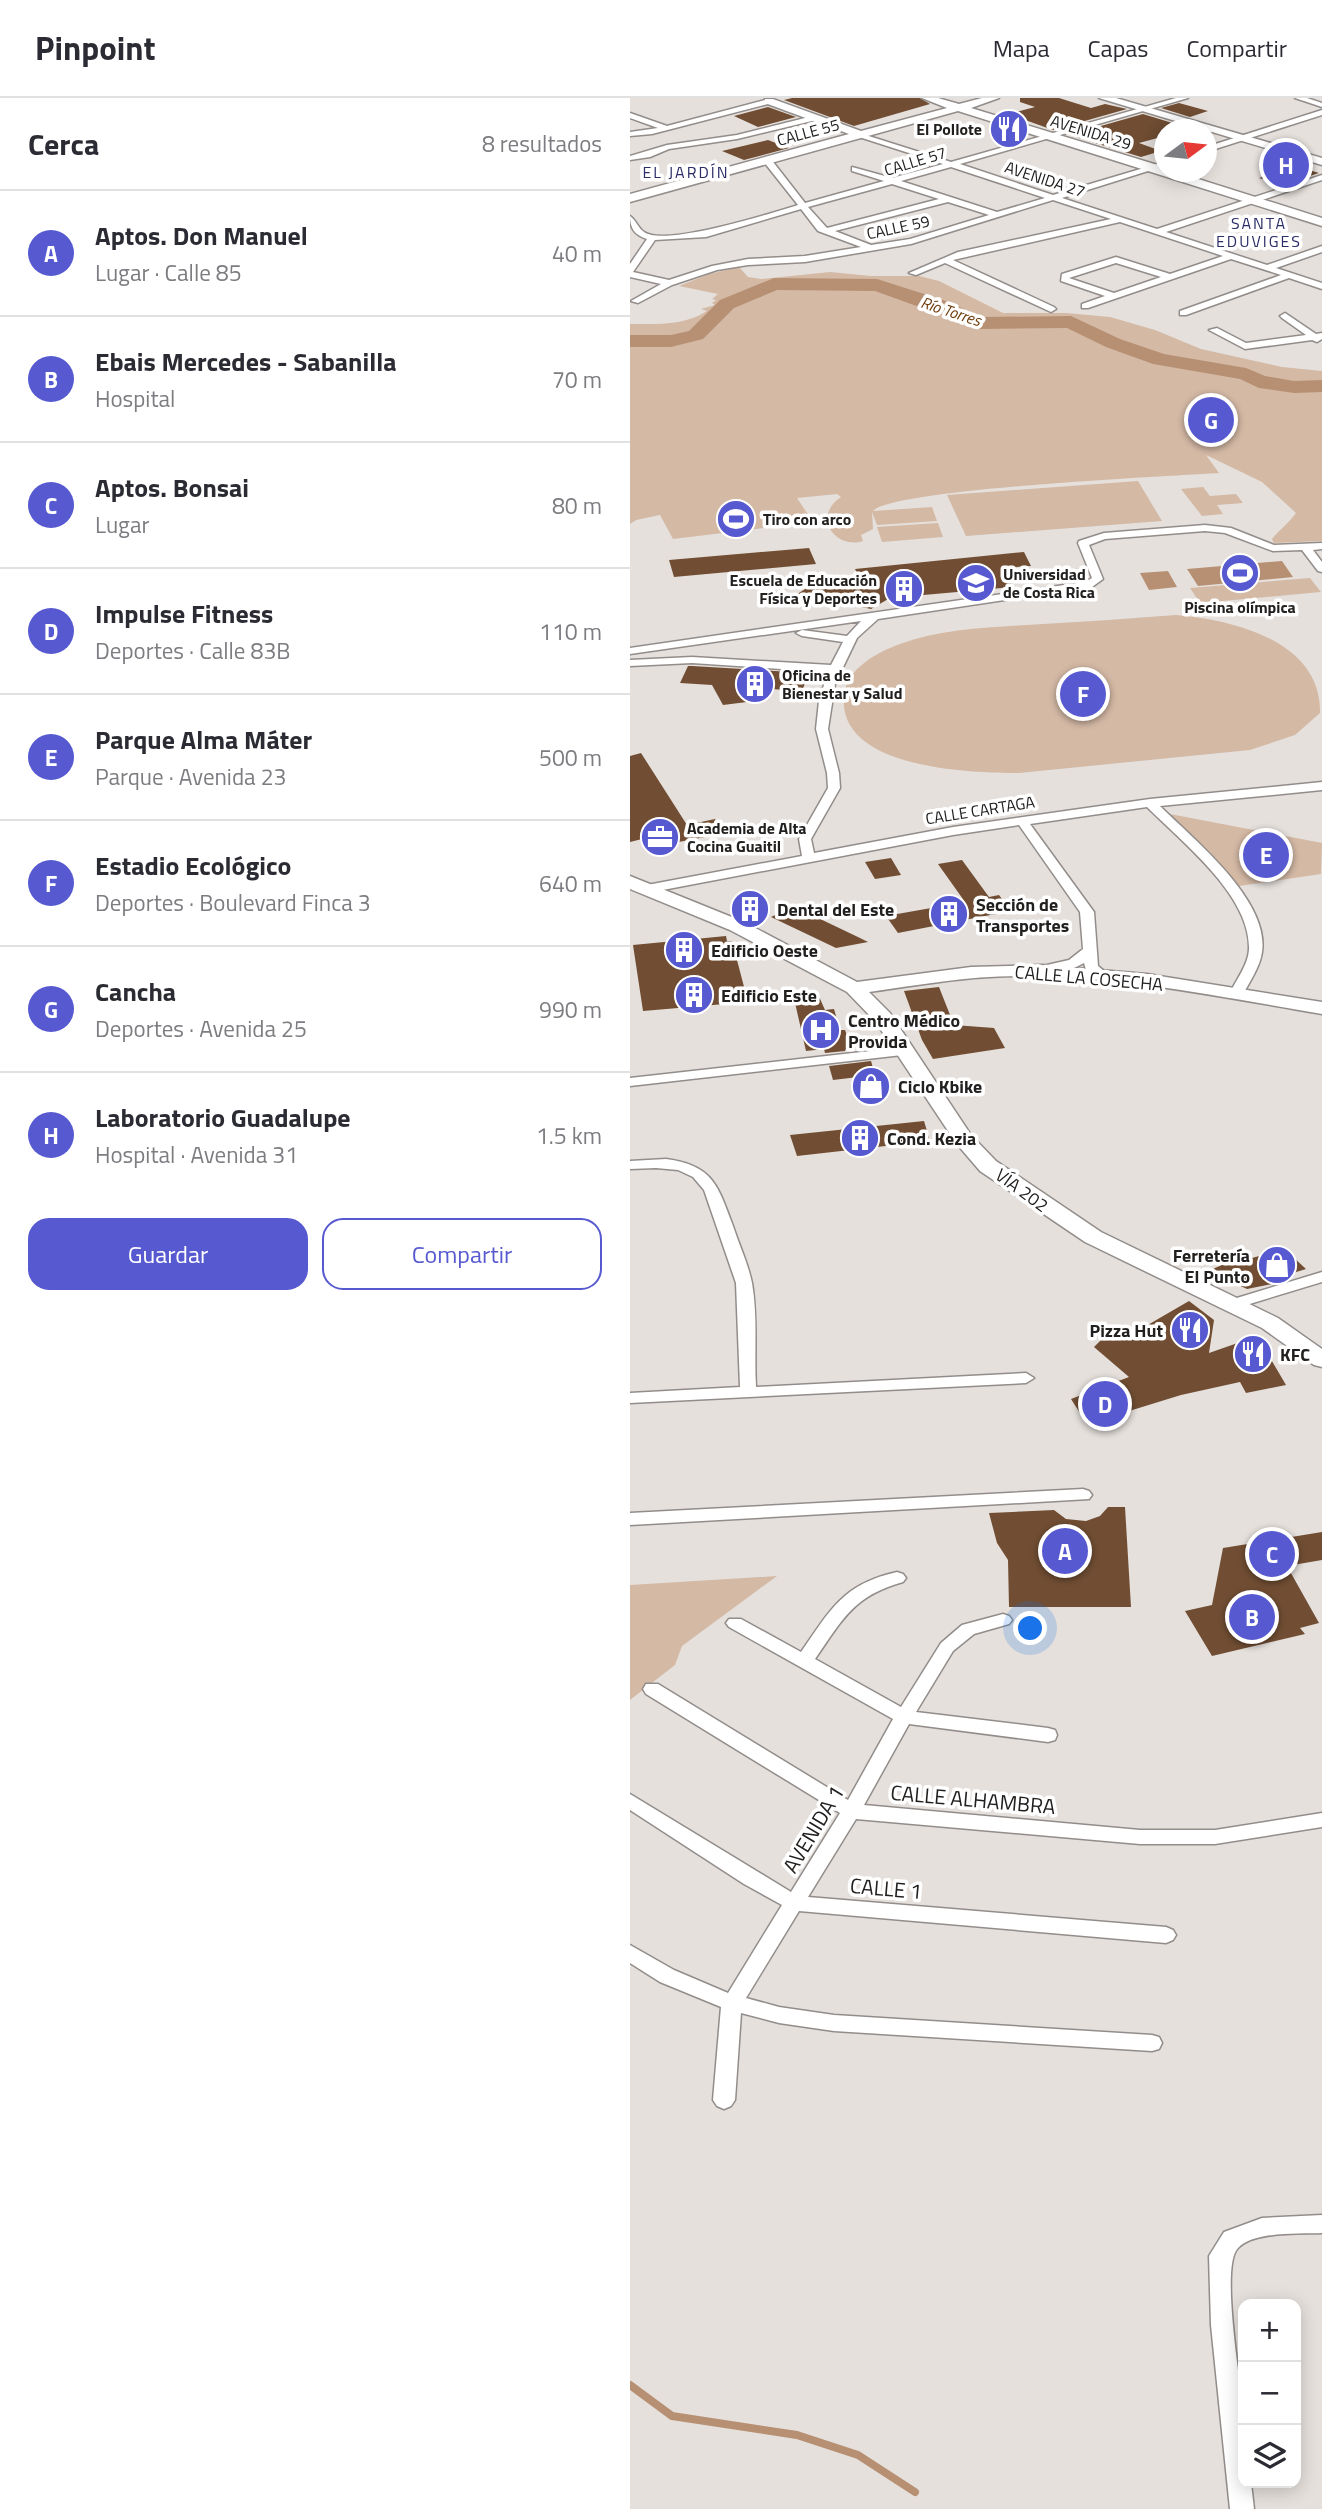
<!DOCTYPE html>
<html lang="es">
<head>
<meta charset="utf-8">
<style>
  :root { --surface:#fff; --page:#f2f2f3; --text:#2b2b33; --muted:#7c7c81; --line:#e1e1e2; --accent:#5759d0 }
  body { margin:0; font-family:"Titillium Web",sans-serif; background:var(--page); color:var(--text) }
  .controls { position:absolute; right:21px; bottom:21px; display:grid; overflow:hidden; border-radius:14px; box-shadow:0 4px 18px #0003 }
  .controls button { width:63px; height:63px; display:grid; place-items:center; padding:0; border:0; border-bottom:2px solid var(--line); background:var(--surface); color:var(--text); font:35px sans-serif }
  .compass { position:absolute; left:524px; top:21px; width:63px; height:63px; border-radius:50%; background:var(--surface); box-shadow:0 4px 18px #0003; rotate:75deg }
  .you { position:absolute; left:401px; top:1531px; width:24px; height:24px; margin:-18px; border:5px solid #fff; border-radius:50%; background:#1a73e8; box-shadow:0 0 0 10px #1a73e833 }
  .badge { display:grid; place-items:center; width:46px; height:46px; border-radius:50%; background:var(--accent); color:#fff; font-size:23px; font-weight:700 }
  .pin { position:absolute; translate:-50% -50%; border:4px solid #fff; box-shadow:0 2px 7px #0006 }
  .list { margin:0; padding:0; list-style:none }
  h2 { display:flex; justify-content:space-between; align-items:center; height:91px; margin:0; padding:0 28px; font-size:30px }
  h2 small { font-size:23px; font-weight:400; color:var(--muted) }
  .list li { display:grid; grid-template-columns:46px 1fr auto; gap:21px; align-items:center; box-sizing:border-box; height:126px; padding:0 28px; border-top:2px solid var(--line) }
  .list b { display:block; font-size:26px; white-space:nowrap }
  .list p { margin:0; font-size:23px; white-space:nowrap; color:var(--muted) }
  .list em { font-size:23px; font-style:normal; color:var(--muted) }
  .actions { display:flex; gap:14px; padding:21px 28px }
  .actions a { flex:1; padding:16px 0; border:2px solid var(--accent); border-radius:21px; text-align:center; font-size:24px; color:var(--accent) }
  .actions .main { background:var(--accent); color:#fff }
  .icon { flex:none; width:38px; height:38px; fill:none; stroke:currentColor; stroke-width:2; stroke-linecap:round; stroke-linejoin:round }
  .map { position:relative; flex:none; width:692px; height:2411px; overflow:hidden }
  header { display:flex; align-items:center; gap:42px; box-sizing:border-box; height:98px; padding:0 35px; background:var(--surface); border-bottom:2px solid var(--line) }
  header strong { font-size:33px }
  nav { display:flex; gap:38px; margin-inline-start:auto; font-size:24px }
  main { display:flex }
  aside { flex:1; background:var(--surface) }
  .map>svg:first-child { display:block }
  .green { fill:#d4b9a5 }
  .water { fill:#b79073 }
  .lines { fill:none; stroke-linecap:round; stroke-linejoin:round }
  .stream { stroke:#b79073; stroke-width:8 }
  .river { fill:#b79073; fill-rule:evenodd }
  .building { fill:#714e33 }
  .street-casing { stroke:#928d8a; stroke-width:3 }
  .secondary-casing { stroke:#928d8a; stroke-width:3 }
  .street { fill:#fff; fill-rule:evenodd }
  .secondary { fill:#fff; fill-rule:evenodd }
  .labels { text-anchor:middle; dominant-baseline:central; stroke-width:7; stroke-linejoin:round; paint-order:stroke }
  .far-poi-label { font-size:16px; font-weight:bold; fill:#22201f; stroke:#fff; text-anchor:start }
  .far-street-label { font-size:16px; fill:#22201f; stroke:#fff }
  .far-neighbourhood-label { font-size:16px; letter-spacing:2px; fill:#2b2e68; stroke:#fff }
  .far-water-label { font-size:16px; font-style:italic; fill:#6e3b09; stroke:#fff }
  .poi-label { font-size:18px; font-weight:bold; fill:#22201f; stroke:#fff; text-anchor:start }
  .street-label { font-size:18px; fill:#22201f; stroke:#fff }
  .near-street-label { font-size:21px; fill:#22201f; stroke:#fff }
</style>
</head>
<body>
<header>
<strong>Pinpoint</strong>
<nav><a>Mapa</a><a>Capas</a><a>Compartir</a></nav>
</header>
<main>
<aside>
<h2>Cerca<small>8 resultados</small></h2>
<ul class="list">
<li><span class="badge">A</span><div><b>Aptos. Don Manuel</b><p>Lugar · Calle 85</p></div><em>40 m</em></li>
<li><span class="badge">B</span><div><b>Ebais Mercedes - Sabanilla</b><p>Hospital</p></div><em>70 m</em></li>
<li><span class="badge">C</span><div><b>Aptos. Bonsai</b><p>Lugar</p></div><em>80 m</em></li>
<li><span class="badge">D</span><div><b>Impulse Fitness</b><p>Deportes · Calle 83B</p></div><em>110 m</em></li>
<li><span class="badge">E</span><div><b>Parque Alma Máter</b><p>Parque · Avenida 23</p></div><em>500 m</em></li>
<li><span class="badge">F</span><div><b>Estadio Ecológico</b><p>Deportes · Boulevard Finca 3</p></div><em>640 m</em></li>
<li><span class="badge">G</span><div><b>Cancha</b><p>Deportes · Avenida 25</p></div><em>990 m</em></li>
<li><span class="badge">H</span><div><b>Laboratorio Guadalupe</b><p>Hospital · Avenida 31</p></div><em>1.5 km</em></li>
</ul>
<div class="actions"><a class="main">Guardar</a><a>Compartir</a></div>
</aside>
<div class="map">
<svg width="692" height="2411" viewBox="0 0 692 2411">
  <rect width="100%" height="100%" fill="#e5e0dc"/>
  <g class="green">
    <path d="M109 169 118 179 131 181 200 174 241 178H289L309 183 373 215H436L480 219 525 232 571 251 652 269 692 273V443L644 445 642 441C649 432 659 425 666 415L632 384 576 357 589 375C542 378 262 391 243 413L302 409 307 423 247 427 242 414 243 431 231 437 233 443C206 452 181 419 211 399L207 396 167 400 183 424 43 441 30 417 6 422 0 426V226C27 226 54 228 77 213L71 211 85 207 82 205 86 202 82 201 88 196 49 188 79 176Z"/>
    <polygon points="508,383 532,423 336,438 317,397"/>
    <polygon points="573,389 580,398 606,396 613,405 587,407 593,416 572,418 551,391"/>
    <polygon points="308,425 313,439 252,444 247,429"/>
    <polygon points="680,480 691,494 570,505 560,490"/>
    <path d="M546 517C597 521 692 541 690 615L665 637 620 652 389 675C341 675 206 671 214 597 217 570 248 554 270 546 311 531 354 530 397 527 446 524 496 521 546 517Z"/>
    <polygon points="540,716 692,745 691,776 609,788"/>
    <polygon points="147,1478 52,1548 45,1567 0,1602 0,1487"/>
  </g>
  <g class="water">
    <polygon points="652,463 663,479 568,488 557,471"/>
    <polygon points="538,473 547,489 519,492 510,475"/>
  </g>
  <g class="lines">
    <polyline class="stream" points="0,2287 42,2318 167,2337 228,2357 285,2394"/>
    <polygon class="river" points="144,180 247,181 313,202 353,219 441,218 490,241 534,256 616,270 635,278 664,283 692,282 692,294 664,295 629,290 610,281 523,266 476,249 437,230 350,231 245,193 147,192 104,210 73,241 41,249 0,249 0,237 41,237 59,233 90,202"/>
  </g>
  <g class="building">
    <polygon points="162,0 290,0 300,6 224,28 154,2"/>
    <polygon points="390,0 429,0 461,10 475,6 497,11 423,32 378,16 405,9 390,4"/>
    <polygon points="549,5 578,13 560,19 531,10"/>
    <polygon points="138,9 166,19 128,29 104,18"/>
    <polygon points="513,16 562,31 535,32 535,38 509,45 531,53 511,59 439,37"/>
    <polygon points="138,42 159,50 114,62 92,53"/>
    <polygon points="666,68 689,75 652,87 629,80"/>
    <polygon points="179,450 186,466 44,479 39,462"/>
    <polygon points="394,454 401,468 373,470 383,489 260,500 241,511 204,503 196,497 161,500 191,481 228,477 225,471"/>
    <polygon points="58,568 62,568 179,575 172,593 123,590 117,604 93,607 82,587 50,585"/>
    <polygon points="11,655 57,727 85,721 95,735 18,750 12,741 0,744 0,658"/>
    <polygon points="261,760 271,777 245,781 235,764"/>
    <polygon points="332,762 359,799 369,797 381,813 268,835 256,818 335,804 308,766"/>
    <polygon points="163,808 230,840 238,844 206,850 141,819"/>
    <polygon points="96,838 97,843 102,843 118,904 13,913 3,847"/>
    <polygon points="309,889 324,927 364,930 375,950 303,961 292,942 274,893"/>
    <polygon points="187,894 195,912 204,911 210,932 215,932 219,943 215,953 195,955 194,951 176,953 163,896"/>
    <polygon points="241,963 245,977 203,982 199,968"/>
    <polygon points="294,1023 300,1043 167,1058 160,1037"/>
    <polygon points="640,1155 645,1162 662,1158 676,1171 637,1183 642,1186 617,1191 578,1173 601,1163 604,1165"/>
    <polygon points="559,1203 584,1222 579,1255 622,1240 639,1258 656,1287 616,1295 610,1284 551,1297 457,1326 441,1301 499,1279 464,1249 482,1231 497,1239"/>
    <polygon points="478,1409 495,1409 501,1509 379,1509 378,1462 367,1445 359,1415 424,1412 436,1421 456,1423 470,1418"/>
    <polygon points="692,1434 692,1462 657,1468 689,1525 670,1530 675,1536 582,1558 555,1513 582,1507 593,1450"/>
  </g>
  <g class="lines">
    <g class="street-casing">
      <g id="street">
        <path d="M546 0H558L330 66 423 97 534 64V68L432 100 527 131 692 77V82L536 134 637 167 692 148V154L646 170 692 185V191L659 180 556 217H550V213L651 177 601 161 458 210H452V206L475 198 431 183 432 176 486 159 540 176 593 158 490 124 323 162 424 209 426 211 421 214 315 165 286 177 279 175 328 154 481 121 423 102 281 146 175 164 118 167 87 172 42 187 8 205 1 203 31 186 0 179V166L17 141C5 137 0 131 0 118 6 122 8 130 14 134 35 149 142 115 168 107L134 64V60H140L175 105 254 83 222 73V69L262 80 313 66 226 38V34L321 64ZM321 69 415 100 367 114 271 83ZM262 86 309 101 197 130 178 109ZM318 104 359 117 280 141 241 147 205 133ZM171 111 188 133 231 149 175 158 118 161 82 168 39 182 3 174 25 142 76 139ZM486 165 531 179 484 195 439 180Z"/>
        <polygon points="665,0 677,0 692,5 692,9"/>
        <polygon points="139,1 142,5 22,36 0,38 0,34 28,30 0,20 0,15 37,28"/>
        <polygon points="692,12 692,17 576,54 576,49"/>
        <polygon points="183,18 186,22 107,41 39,51 20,59 0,62 0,58 37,47 107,37"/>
        <polygon points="655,215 686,236 692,235 692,241 687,244 682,242 615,251 579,232 587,230 616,245 676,237 652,220 650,218"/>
        <path d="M575 427 601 430 644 447 692 445V451L683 452 692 464V474L688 473 672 452 643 453 595 435 575 433 475 441 459 447 473 481 462 489 248 521 227 540 205 586 198 631 209 675 210 690 181 741 184 755 323 729 520 701 692 684V692L530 708C562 740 640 802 632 854 630 869 619 885 612 898H602L600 895C606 882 619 866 619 850 620 797 552 744 517 709L400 726 464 814 468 868 480 878 473 882 456 872 454 865C442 872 418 880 406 872L408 869 439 862 453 851 450 814 389 727 323 737 17 795 11 791 17 787 172 758 169 741 198 690 197 675 186 631 189 603 198 574 62 565 0 568V562L62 559 201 567 213 544 172 538 166 535 172 532 217 538 231 523 0 556V550L455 484 462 480 448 445 449 443 474 435Z"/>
        <polygon points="276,949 283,953 281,956 0,988 0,980"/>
        <path d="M36 1061C83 1067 88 1088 103 1128 109 1147 118 1165 122 1185 128 1219 124 1254 126 1289L396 1275 404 1280 396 1285 0 1305V1295L110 1289 106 1185 74 1092 63 1079 48 1072 26 1070 0 1071V1063Z"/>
        <polygon points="692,1174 692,1184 603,1211 595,1206 597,1203"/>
        <polygon points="453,1391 459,1393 462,1397 459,1401 0,1427 0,1415"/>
        <path d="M267 1474 273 1476 276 1480 273 1484C223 1498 213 1521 185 1561L271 1609 311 1545 332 1527 373 1516 379 1518 382 1522 379 1526 344 1536 323 1553 286 1614 418 1630 425 1632 427 1637 425 1642 418 1644 279 1626 234 1707 510 1732H585L692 1715V1729L585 1746H510L226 1721 178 1799 536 1829 543 1832 546 1837 543 1842 536 1845 169 1813 116 1900 149 1909 204 1917 522 1937 529 1939 532 1945 529 1951 522 1953 204 1933 149 1925 111 1915 105 2002 101 2008 94 2011 87 2008 83 2002 91 1909 30 1884 0 1865V1847L44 1872 98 1895 152 1807 114 1786 0 1712V1696L161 1794 210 1715 16 1596 13 1591 16 1586H28L218 1702 263 1621 99 1529 96 1525 99 1521H111L171 1554C201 1511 213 1486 267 1474Z"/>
        <path d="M692 2117V2135C670 2136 624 2133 608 2150 590 2168 611 2284 613 2314 615 2338 613 2361 613 2385H621L624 2411H600L581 2227 579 2158 594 2134 632 2120Z"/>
      </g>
    </g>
    <g class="secondary-casing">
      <g id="secondary">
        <polygon points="292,0 308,0 329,6 352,0 369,0 341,10 534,69 534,74 546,74 692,120 692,128 328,13 0,104 0,96 219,36 135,5 135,1 143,1 231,33 317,10"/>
        <polygon points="469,0 486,0 692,60 692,67"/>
        <path d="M0 778 114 824 227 884 341 869 411 867 517 876 692 904V916C592 899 491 878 389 878 338 878 289 887 239 894L260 915 341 1037 366 1063 471 1134 648 1220 692 1251V1269L684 1267 632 1230 455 1144 350 1073 326 1045 245 923 217 894 100 832 0 791Z"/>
      </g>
    </g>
    <use href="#street" class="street"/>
    <use href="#secondary" class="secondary"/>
  </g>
  <defs>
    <g id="restaurant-disc" transform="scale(2.0125)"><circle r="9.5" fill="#5759d0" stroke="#fff"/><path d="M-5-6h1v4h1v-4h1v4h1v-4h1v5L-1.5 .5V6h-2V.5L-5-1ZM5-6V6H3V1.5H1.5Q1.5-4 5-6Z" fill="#fff"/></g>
    <g id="stadium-disc" transform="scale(2.0125)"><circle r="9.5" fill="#5759d0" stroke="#fff"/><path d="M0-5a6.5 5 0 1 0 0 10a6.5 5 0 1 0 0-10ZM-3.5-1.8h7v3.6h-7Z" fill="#fff"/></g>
    <g id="university-disc" transform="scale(2.0125)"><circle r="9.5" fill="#5759d0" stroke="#fff"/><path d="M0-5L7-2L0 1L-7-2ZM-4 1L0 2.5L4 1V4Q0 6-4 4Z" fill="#fff"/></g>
    <g id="building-disc" transform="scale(2.0125)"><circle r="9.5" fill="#5759d0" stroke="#fff"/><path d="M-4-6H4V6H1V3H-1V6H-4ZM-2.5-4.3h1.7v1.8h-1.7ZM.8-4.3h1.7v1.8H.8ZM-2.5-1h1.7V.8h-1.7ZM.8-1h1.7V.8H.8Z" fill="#fff"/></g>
    <g id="office-disc" transform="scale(2.0125)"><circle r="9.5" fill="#5759d0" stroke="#fff"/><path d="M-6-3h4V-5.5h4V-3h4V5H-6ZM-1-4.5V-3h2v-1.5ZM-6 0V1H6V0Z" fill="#fff"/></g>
    <g id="hospital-disc" transform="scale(2.0125)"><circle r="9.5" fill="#5759d0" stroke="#fff"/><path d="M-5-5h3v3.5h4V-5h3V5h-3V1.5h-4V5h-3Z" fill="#fff"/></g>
    <g id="shop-disc" transform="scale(2.0125)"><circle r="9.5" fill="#5759d0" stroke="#fff"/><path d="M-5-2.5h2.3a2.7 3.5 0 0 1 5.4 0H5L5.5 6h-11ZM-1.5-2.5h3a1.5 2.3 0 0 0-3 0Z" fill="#fff"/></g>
  </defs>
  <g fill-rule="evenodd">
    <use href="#restaurant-disc" x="379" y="31"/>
    <use href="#stadium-disc" x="106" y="421"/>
    <use href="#stadium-disc" x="610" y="475"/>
    <use href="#university-disc" x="346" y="485"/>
    <use href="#building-disc" x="274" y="491"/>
    <use href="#building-disc" x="125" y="586"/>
    <use href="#office-disc" x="30" y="739"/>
    <use href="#building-disc" x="120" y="811"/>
    <use href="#building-disc" x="319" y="816"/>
    <use href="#building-disc" x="54" y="852"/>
    <use href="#building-disc" x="64" y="897"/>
    <use href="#hospital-disc" x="191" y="932"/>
    <use href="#shop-disc" x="241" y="988"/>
    <use href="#building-disc" x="230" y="1040"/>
    <use href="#shop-disc" x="647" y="1167"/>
    <use href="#restaurant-disc" x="560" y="1232"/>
    <use href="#restaurant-disc" x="623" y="1256"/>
  </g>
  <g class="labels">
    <g class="far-poi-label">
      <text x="352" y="31" text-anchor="end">El Pollote</text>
      <text x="133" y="421">Tiro con arco</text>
      <text x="373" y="476">Universidad<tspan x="373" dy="18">de Costa Rica</tspan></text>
      <text x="247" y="482" text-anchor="end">Escuela de Educación<tspan x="247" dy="18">Física y Deportes</tspan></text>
      <text x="610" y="509" text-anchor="middle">Piscina olímpica</text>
      <text x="152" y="577">Oficina de<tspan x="152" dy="18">Bienestar y Salud</tspan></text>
      <text x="57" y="730">Academia de Alta<tspan x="57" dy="18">Cocina Guaitil</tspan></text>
    </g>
    <g class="far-street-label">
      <text transform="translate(178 34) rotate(-15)">CALLE 55</text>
      <text transform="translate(461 34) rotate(17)">AVENIDA 29</text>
      <text transform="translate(285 63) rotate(-17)">CALLE 57</text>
      <text transform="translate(415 81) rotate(18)">AVENIDA 27</text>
      <text transform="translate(268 129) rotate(-12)">CALLE 59</text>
      <text transform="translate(350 712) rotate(-9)">CALLE CARTAGA</text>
    </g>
    <g class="far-neighbourhood-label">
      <text x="56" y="74">EL JARDÍN</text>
      <text x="629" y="125">SANTA<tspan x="629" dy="18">EDUVIGES</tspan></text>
    </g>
    <g class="far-water-label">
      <text transform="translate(321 213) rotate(18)">Río Torres</text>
    </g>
    <g class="poi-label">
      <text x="346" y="806">Sección de<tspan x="346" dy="21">Transportes</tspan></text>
      <text x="147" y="811">Dental del Este</text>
      <text x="81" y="852">Edificio Oeste</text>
      <text x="91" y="897">Edificio Este</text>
      <text x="218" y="922">Centro Médico<tspan x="218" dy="21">Provida</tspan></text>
      <text x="268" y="988">Ciclo Kbike</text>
      <text x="257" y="1040">Cond. Kezia</text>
      <text x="620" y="1157" text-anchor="end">Ferretería<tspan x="620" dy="21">El Punto</tspan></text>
      <text x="533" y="1232" text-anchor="end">Pizza Hut</text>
      <text x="650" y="1256">KFC</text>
    </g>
    <g class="street-label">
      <text transform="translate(459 880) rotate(5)">CALLE LA COSECHA</text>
      <text transform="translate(392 1092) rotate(36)">VÍA 202</text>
    </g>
    <g class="near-street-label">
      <text transform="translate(343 1701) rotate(5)">CALLE ALHAMBRA</text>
      <text transform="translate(183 1731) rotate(-59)">AVENIDA 1</text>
      <text transform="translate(256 1790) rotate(5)">CALLE 1</text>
    </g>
  </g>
</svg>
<div class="controls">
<button>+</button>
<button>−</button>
<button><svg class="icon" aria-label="layers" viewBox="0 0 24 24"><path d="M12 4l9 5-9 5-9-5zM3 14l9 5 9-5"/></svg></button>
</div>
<svg class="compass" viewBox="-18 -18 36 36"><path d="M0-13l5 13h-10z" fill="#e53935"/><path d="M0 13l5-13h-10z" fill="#7c7c81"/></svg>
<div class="you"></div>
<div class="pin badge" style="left:435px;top:1453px">A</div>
<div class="pin badge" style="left:622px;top:1519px">B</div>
<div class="pin badge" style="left:642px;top:1456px">C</div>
<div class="pin badge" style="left:475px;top:1306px">D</div>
<div class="pin badge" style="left:636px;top:757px">E</div>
<div class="pin badge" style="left:453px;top:596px">F</div>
<div class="pin badge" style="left:581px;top:322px">G</div>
<div class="pin badge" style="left:656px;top:67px">H</div>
</div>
</main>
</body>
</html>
